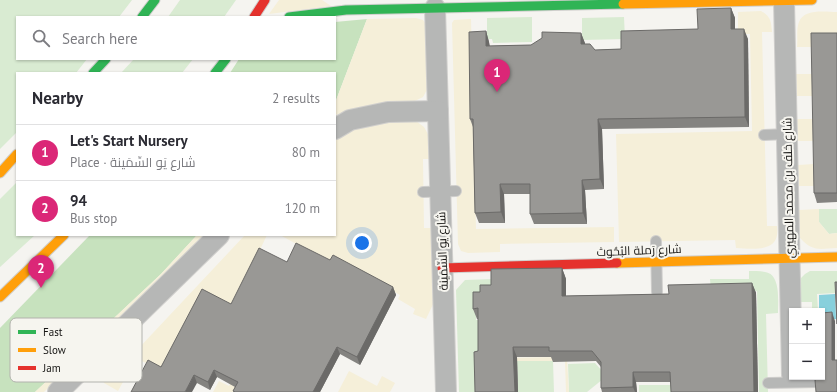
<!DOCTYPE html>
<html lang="en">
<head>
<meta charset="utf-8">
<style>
  :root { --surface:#fff; --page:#f2f2f3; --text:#2b2b33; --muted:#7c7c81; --line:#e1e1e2; --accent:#db2777 }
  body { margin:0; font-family:"PT Sans",Cairo,sans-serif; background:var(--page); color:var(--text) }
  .controls { position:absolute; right:12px; bottom:12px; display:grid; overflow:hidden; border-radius:0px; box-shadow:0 1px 3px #0004 }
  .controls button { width:36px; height:36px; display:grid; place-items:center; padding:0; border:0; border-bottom:1px solid var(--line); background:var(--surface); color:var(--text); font:20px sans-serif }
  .you { position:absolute; left:362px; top:243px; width:14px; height:14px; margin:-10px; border:3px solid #fff; border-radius:50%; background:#1a73e8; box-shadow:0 0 0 6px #1a73e833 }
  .badge { display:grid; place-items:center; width:26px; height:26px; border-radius:50%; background:var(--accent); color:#fff; font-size:13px; font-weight:700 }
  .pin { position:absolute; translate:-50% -33px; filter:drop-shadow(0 1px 2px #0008) }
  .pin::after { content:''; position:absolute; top:21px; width:14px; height:12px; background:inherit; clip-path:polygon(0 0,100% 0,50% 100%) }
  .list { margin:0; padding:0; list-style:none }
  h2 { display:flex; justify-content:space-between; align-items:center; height:52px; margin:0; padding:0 16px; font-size:17px }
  h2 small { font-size:13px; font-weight:400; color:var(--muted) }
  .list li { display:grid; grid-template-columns:26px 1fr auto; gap:12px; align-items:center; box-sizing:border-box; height:56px; padding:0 16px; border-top:1px solid var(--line) }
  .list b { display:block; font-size:15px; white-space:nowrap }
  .list p { margin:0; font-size:13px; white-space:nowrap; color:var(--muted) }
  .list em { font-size:13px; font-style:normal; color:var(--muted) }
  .icon { flex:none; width:22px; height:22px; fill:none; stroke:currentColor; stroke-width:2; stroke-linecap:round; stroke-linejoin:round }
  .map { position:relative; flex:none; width:837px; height:392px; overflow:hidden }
  .search { position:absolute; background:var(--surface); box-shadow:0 1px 3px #0004; left:16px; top:16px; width:320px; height:44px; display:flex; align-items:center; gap:10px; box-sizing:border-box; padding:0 14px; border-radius:0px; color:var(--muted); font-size:15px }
  .panel { position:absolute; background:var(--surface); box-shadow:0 1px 3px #0004; left:16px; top:72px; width:320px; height:164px; border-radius:0px }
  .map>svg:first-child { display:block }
  .green { fill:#d9ebd2 }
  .forest { fill:#c7e2be }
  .sand { fill:#f5efd9 }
  .water { fill:#88d0dc }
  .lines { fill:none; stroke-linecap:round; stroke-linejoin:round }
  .lane-casing { stroke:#d0cfcd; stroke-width:12 }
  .street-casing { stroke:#d0cfcd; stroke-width:22 }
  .fast-casing { stroke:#d0cfcd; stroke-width:11 }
  .slow-casing { stroke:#d0cfcd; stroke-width:11 }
  .jam-casing { stroke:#d0cfcd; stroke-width:11 }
  .lane { stroke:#b6b7b6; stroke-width:10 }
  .street { stroke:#b6b7b6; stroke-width:20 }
  .fast { stroke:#30b455; stroke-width:9 }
  .slow { stroke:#ff9f0a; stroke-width:9 }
  .jam { stroke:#e5322d; stroke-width:9 }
  .wall { fill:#848380 }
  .shaded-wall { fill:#6b6a68 }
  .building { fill:#999895; stroke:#6b6a68 }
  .labels { text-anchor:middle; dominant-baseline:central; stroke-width:4; stroke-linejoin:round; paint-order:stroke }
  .street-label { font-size:12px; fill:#151412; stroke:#f6f5ef }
  .key { fill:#f6f5ef; stroke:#b2b2ad; stroke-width:1 }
  .key-label { font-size:11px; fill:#151412 }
</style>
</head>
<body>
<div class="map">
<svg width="837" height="392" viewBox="0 0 837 392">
  <rect width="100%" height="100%" fill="#f5f4f0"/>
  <g class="green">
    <polygon points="0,0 132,0 119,17 17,17 17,59 87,59 76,73 17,73 17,132 0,149"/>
    <polygon points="180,0 236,0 224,17 168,17"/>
    <polygon points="532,17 532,42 493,43 492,39 487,39 487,18"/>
    <polygon points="624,17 625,39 582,40 582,18"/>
    <polygon points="134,59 193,59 182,73 121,73"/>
    <polygon points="17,182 17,235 35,235 0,267 0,199"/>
    <polygon points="819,209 837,209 837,233 829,234 819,222"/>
    <path d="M749 271C754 271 760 271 765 272 781 274 778 301 778 313L766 314 768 392H759L757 291H711L710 279H749Z"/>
    <polygon points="810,271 837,271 837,293 817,294 818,311 812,311 812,302 801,302 800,279 805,274"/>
    <polygon points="493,279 493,294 476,302 476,320 481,320 479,392 459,392 456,290 465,280"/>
    <polygon points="517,361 553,361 554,392 518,392"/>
    <polygon points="595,363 603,372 603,379 587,392 569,392 568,364"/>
    <rect x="639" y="385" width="33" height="7"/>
  </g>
  <g class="forest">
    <polygon points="367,19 335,103 335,73 230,73 239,59 335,59 335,22"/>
    <polygon points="90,235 197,235 161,274 35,392 0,392 0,328"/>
  </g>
  <g class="sand">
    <polygon points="279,0 322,0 331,6 269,14"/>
    <path d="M761 11C771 17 771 21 772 32H762L767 226H777C781 253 754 249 736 248L735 240 619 242 616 134 752 131 750 34H738V12Z"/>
    <path d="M837 12V42L815 47H797C798 39 796 29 799 22 804 8 826 12 837 12Z"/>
    <polygon points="416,18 423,20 428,27 429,86 423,97 413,102 353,111 335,115 335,103 367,19"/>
    <polygon points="471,19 476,229 614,227 614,242 500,244 500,252 468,253 461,251 458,244 452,23 454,20"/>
    <polygon points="796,74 812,74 813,96 797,96"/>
    <polygon points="797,119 813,119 814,141 798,141"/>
    <polygon points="378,121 416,121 424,127 429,136 432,159 423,159 424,228 433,228 436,298 426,319 413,314 415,309 398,299 400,295 333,258 331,263 280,235 335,235 335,137 355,128"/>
    <polygon points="814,164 815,186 799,186 798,165"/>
    <path d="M819 209V222L829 234 837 233V248C819 249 813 252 800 238L799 210Z"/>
    <polygon points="197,235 206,235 44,392 35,392 161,274"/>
    <polygon points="245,235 267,235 233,307 164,371 137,359 130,370 123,366 124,359 135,347 137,350"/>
    <polygon points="260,327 238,392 213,392 219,381 229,386"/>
    <polygon points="558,357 567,359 569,392 566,392 565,361 517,361 482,358"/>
    <polygon points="349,371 377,386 382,376 395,383 390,392 338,392"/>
    <polygon points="109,374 123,382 118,391 104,383 103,379 105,375"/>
  </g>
  <polygon class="water" points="835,294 836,319 822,320 822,311 819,311 819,295"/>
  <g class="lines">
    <g class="lane-casing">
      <g id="lane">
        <polyline points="764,135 787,134"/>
        <polyline points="423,192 456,191"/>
        <polyline points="656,241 657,292"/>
        <polyline points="768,383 818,382"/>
      </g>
    </g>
    <g class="street-casing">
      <g id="street">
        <polyline points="784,1 792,375"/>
        <polyline points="435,8 446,392"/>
        <polyline points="335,129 350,120 388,112 438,111"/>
        <polyline points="58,392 219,235"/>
      </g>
    </g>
    <g class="fast-casing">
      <g id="fast">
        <polyline points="142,17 155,0"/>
        <polyline points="289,17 346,10 623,4"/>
        <polyline points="93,73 106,59"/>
        <polyline points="215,73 226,59"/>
      </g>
    </g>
    <g class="slow-casing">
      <g id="slow">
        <polyline points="623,4 812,0"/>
        <polyline points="0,173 17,154"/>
        <polyline points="617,263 837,257"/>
        <polyline points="0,297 64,235"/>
      </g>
    </g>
    <g class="jam-casing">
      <g id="jam">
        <polyline points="254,17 265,0"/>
        <polyline points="442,268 617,263"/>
      </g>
    </g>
    <use href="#lane" class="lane"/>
    <use href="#street" class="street"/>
    <use href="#fast" class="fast"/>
    <use href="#slow" class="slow"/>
    <use href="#jam" class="jam"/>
  </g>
  <g class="wall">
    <polygon points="731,8 735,18 735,29 748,39 749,127 602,129 604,189 585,190 587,224 534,224 530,214 530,194 504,194 505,223 479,223 475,213 473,127 470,119 486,31 489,42 490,46 531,45 581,33 585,44 595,50 621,49 698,29"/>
    <polygon points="837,33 837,202 817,203 814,193"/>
    <polygon points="330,260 393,287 396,295 360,365 340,354 320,392 234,392 233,391 235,387 217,377 210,390 197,383 161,367 231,304 287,262"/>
    <polygon points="562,268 566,279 566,296 669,294 752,283 756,293 758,392 671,392 671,382 636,382 637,392 602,392 601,388 601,367 596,361 553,362 551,357 517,357 518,392 475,392 478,351 478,319 477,319 473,309 480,292 491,285"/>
  </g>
  <g class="shaded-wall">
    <polygon points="731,8 735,18 735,39 731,29"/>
    <polygon points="744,29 748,39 749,127 745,117"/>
    <polygon points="486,31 489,42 490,56 486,46"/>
    <polygon points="581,33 585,43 585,54 581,44"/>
    <polygon points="598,119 602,129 604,189 600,179"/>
    <polygon points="582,180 585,190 587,224 583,213"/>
    <polygon points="500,184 504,194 505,223 501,212"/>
    <polygon points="562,268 566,279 566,306 562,296"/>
    <polygon points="752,283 756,293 758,392 754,392"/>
    <polygon points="393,287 396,295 360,365 357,357"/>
    <polygon points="832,312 835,321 835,368 832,360"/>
    <polygon points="337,347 340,354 320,392 313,392"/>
    <polygon points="513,347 517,357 518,392 515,392"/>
    <polygon points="214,370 217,377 210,390 208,382"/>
    <polygon points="633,372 636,382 637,392 635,392 633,387"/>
    <polygon points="194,375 197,383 192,392 185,392"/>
  </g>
  <g class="building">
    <polygon points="731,8 731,29 744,29 745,117 598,119 600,179 582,180 583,213 530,214 530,184 500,184 501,212 475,213 473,119 470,119 469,32 486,31 486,46 531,45 542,38 542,32 581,33 581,44 590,44 595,50 621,49 621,31 698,29 697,9"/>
    <polygon points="811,33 837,33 837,193 814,193"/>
    <polygon points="296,243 330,260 333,255 393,287 357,357 337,347 313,392 235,392 233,391 238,382 214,370 208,382 194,375 185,392 131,392 148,360 161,367 202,289 231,304 259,248 287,262"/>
    <polygon points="562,268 562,296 669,294 668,285 752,283 754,392 671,392 670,372 633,372 633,387 601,388 601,362 592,351 549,351 549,347 513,347 515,392 475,392 474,352 478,351 478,308 473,309 473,292 480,292 480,285 491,285 491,269"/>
    <polygon points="835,282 837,282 837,324"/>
    <polygon points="832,312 832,360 837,360 837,392 816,392 815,380 818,379 819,377 822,377 822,313"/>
  </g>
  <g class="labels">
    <g class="street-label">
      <text transform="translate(788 188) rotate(-91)">شارع خلف بن محمد المهيري</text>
      <text transform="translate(639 250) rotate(-2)">شارع رَملة البُحُوث</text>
      <text transform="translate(442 251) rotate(-92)">شارع يَو السِّمَينة</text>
    </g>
  </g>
  <rect x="10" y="318" width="132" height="64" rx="6" class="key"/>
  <rect x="18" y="330" width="18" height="4" fill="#30b455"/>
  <rect x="18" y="348" width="18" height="4" fill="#ff9f0a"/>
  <rect x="18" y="366" width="18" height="4" fill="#e5322d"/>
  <g class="key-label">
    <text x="43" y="336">Fast</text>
    <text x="43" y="354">Slow</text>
    <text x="43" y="372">Jam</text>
  </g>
</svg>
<div class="controls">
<button>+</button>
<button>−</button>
</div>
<div class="you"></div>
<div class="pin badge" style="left:497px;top:92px">1</div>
<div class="pin badge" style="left:41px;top:288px">2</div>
<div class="search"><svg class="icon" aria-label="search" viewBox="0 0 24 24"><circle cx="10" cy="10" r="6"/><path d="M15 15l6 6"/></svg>Search here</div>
<section class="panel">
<h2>Nearby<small>2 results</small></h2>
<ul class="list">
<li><span class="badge">1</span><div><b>Let's Start Nursery</b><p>Place · شارع يَو السِّمَينة</p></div><em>80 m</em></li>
<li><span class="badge">2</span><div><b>94</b><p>Bus stop</p></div><em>120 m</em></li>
</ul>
</section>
</div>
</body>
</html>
